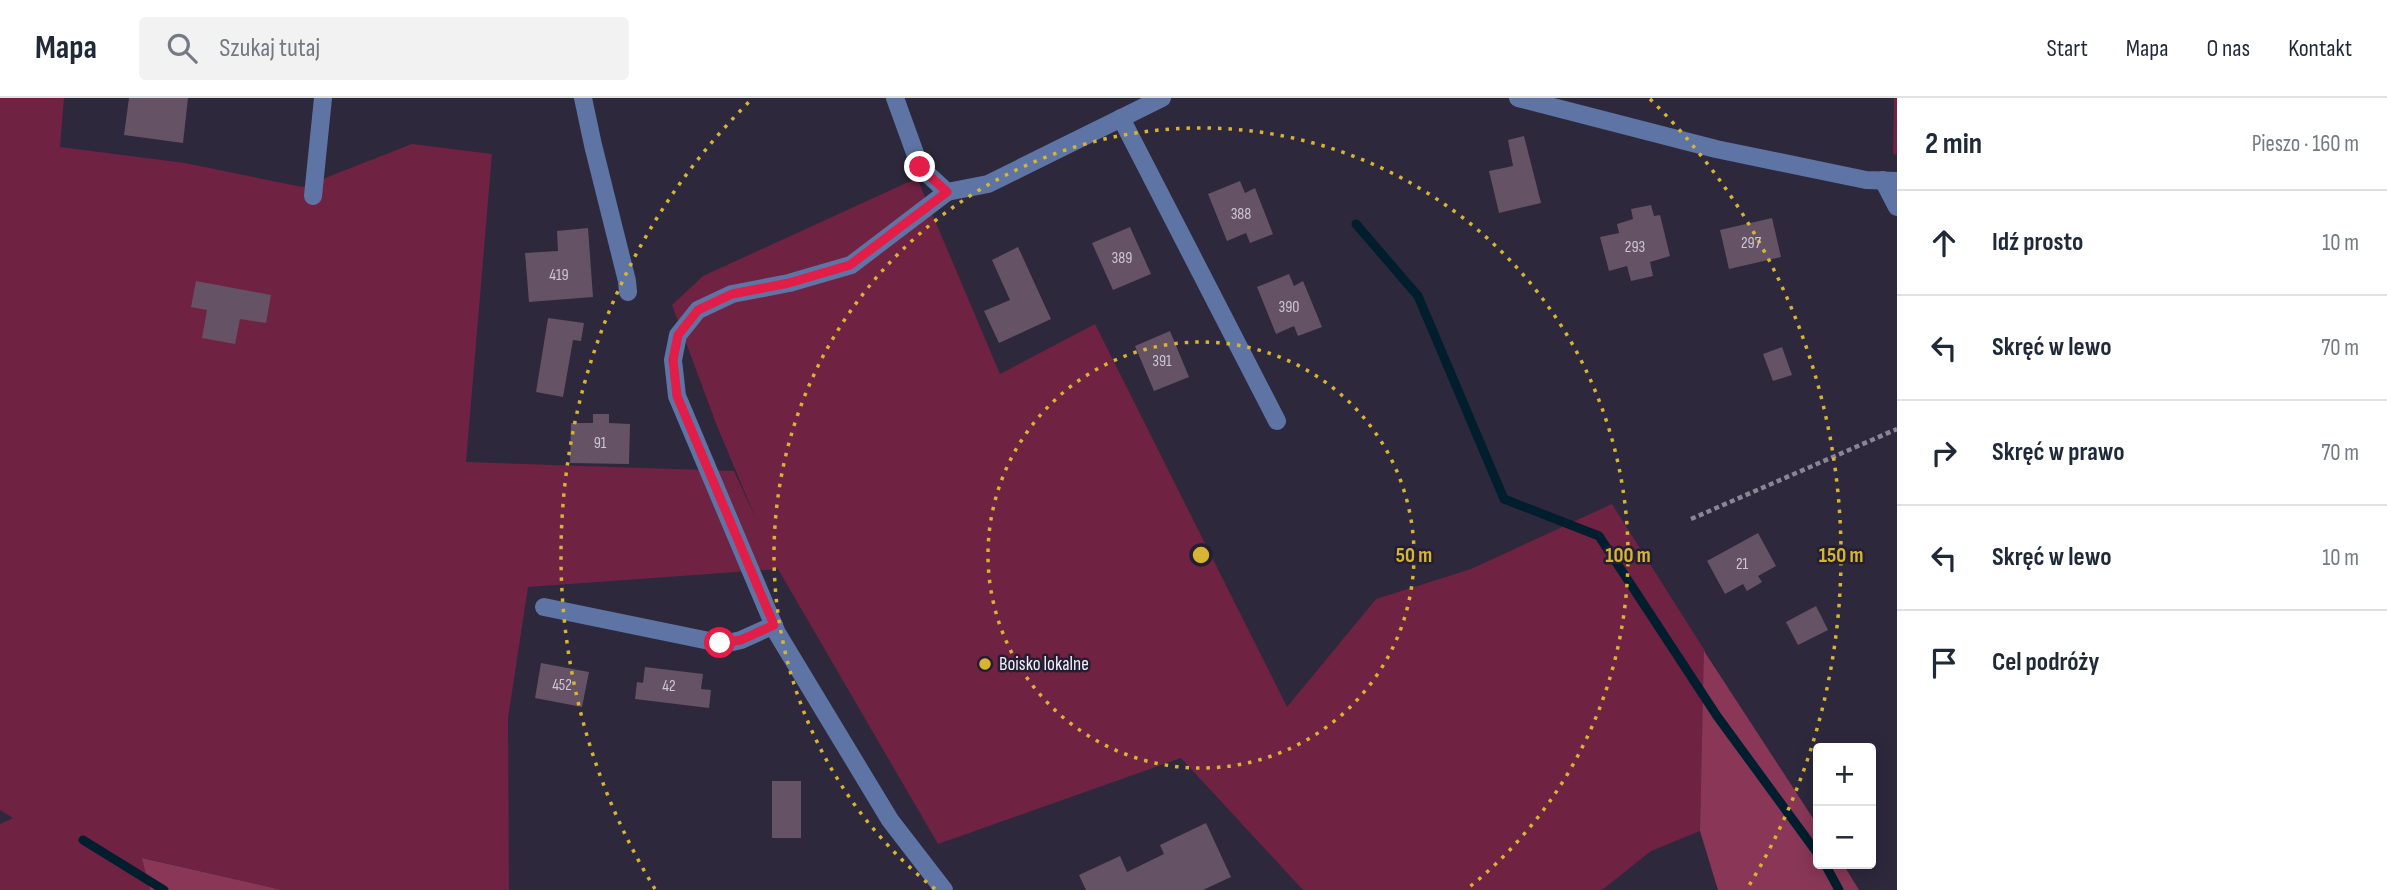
<!DOCTYPE html>
<html lang="pl">
<head>
<meta charset="utf-8">
<style>
  :root { --surface:#fff; --page:#f2f2f3; --text:#1f2937; --muted:#747a83; --line:#e0e1e3 }
  body { margin:0; font-family:"Sofia Sans Condensed",sans-serif; background:var(--page); color:var(--text) }
  .controls { position:absolute; right:21px; bottom:21px; display:grid; overflow:hidden; border-radius:7px; box-shadow:0 4px 18px #0003 }
  .controls button { width:63px; height:63px; display:grid; place-items:center; padding:0; border:0; border-bottom:2px solid var(--line); background:var(--surface); color:var(--text); font:35px sans-serif }
  .stop { position:absolute; width:21px; height:21px; margin:-16px; border:5px solid #e11d48; border-radius:50%; background:#fff }
  .stop.end { background:#e11d48; border-color:#fff; box-shadow:0 2px 7px #0008 }
  .list { margin:0; padding:0; list-style:none }
  h2 { display:flex; justify-content:space-between; align-items:center; height:91px; margin:0; padding:0 28px; font-size:30px }
  h2 small { font-size:23px; font-weight:400; color:var(--muted) }
  .list li { display:grid; grid-template-columns:46px 1fr auto; gap:21px; align-items:center; box-sizing:border-box; height:105px; padding:0 28px; border-top:2px solid var(--line) }
  .list b { display:block; font-size:26px; white-space:nowrap }
  .list em { font-size:23px; font-style:normal; color:var(--muted) }
  .icon { flex:none; width:38px; height:38px; fill:none; stroke:currentColor; stroke-width:2; stroke-linecap:round; stroke-linejoin:round }
  .map { position:relative; flex:none; width:1897px; height:792px; overflow:hidden }
  header { display:flex; align-items:center; gap:42px; box-sizing:border-box; height:98px; padding:0 35px; background:var(--surface); border-bottom:2px solid var(--line) }
  header strong { font-size:33px }
  nav { display:flex; gap:38px; margin-inline-start:auto; font-size:24px }
  .search { width:490px; height:63px; background:var(--page); display:flex; align-items:center; gap:18px; box-sizing:border-box; padding:0 24px; border-radius:7px; color:var(--muted); font-size:26px }
  main { display:flex }
  aside { flex:1; background:var(--surface) }
  .map>svg:first-child { display:block }
  .green { fill:#702242 }
  .forest { fill:#8a3757 }
  .lines { fill:none; stroke-linecap:round; stroke-linejoin:round }
  .stream { stroke:#001e2d; stroke-width:9 }
  .building { fill:#655264 }
  .path { stroke:#8a8697; stroke-width:4.5; stroke-dasharray:5 3.5; stroke-linecap:butt }
  .minor { stroke:#5d74a5; stroke-width:18 }
  .route { stroke:#e11d48; stroke-width:9 }
  .ring { fill:none; stroke:#d7b434; stroke-width:3.5; stroke-dasharray:3.5 7 }
  .poi-dot { fill:#d7b434; stroke:#231e31; stroke-width:2.5 }
  .labels { text-anchor:middle; dominant-baseline:central; stroke-width:5; stroke-linejoin:round; paint-order:stroke }
  .number-label { font-size:16px; fill:#cdc7d5 }
  .poi-label { font-size:19px; fill:#f0eefb; stroke:#231e31; text-anchor:start }
  .centre { fill:#d7b434; stroke:#231e31; stroke-width:3.5 }
  .ring-label { font-size:21px; text-anchor:middle; font-weight:bold; fill:#d7b434; stroke:#231e31; stroke-width:5; stroke-linejoin:round; paint-order:stroke }
</style>
</head>
<body>
<header>
<strong>Mapa</strong>
<div class="search"><svg class="icon" aria-label="search" viewBox="0 0 24 24"><circle cx="10" cy="10" r="6"/><path d="M15 15l6 6"/></svg>Szukaj tutaj</div>
<nav><a>Start</a><a>Mapa</a><a>O nas</a><a>Kontakt</a></nav>
</header>
<main>
<div class="map">
<svg width="1897" height="792" viewBox="0 0 1897 792">
  <rect width="100%" height="100%" fill="#2d283c"/>
  <g class="green">
    <polygon points="0,0 64,0 60,49 185,65 302,89 412,46 492,56 466,364 734,373 756,421 717,328 672,207 703,178 917,80 1000,276 1095,226 1287,609 1376,501 1471,471 1612,406 1705,553 1700,733 1651,753 1602,792 1303,792 1181,660 938,746 778,471 528,489 508,620 509,792 282,792 143,760 150,792 0,792 0,726 13,720 0,712"/>
    <polygon points="1894,0 1897,0 1897,57 1893,56"/>
  </g>
  <g class="forest">
    <polygon points="1704,553 1818,728 1818,766 1843,766 1859,792 1718,792 1700,733"/>
    <polygon points="142,760 282,792 150,792"/>
  </g>
  <g class="lines">
    <g class="stream">
      <polyline points="1356,126 1418,198 1504,401 1599,438 1717,618 1818,756"/>
      <polyline points="83,742 164,792"/>
      <polyline points="1825,766 1839,792"/>
    </g>
  </g>
  <g class="building">
    <polygon points="129,0 188,0 183,45 124,37"/>
    <polygon points="1524,38 1541,105 1499,115 1489,73 1513,68 1508,42"/>
    <polygon points="1240,83 1245,95 1255,90 1273,136 1250,145 1246,135 1227,143 1208,96"/>
    <polygon points="1651,107 1654,118 1660,117 1670,158 1650,164 1653,178 1631,183 1627,168 1609,173 1600,139 1619,135 1617,126 1633,121 1631,111"/>
    <polygon points="1772,120 1781,159 1729,171 1720,132"/>
    <polygon points="1130,129 1151,176 1113,192 1092,145"/>
    <polygon points="588,130 593,199 529,204 525,155 558,153 557,133"/>
    <polygon points="1018,149 1051,221 999,245 984,213 1010,202 992,162"/>
    <polygon points="1289,176 1294,188 1303,183 1322,229 1298,238 1294,228 1276,236 1257,189"/>
    <polygon points="196,183 271,197 266,225 240,221 235,246 202,240 207,212 191,209"/>
    <polygon points="548,220 584,225 581,243 573,242 563,299 536,294"/>
    <polygon points="1170,233 1189,279 1154,293 1135,248"/>
    <polygon points="1782,249 1792,277 1773,283 1763,256"/>
    <polygon points="593,316 609,316 609,325 630,326 629,366 570,365 571,325 593,325"/>
    <polygon points="1758,435 1776,468 1758,478 1762,484 1747,493 1743,486 1725,496 1707,463"/>
    <polygon points="1816,508 1828,532 1798,547 1786,524"/>
    <polygon points="541,565 589,574 582,609 535,600"/>
    <polygon points="645,569 703,576 701,591 711,592 709,610 635,601 637,584 643,585"/>
    <rect x="772" y="683" width="29" height="57"/>
    <polygon points="1206,725 1231,779 1203,792 1086,792 1079,777 1120,758 1127,774 1164,756 1160,747"/>
  </g>
  <g class="lines">
    <polyline class="path" points="1691,421 1897,331"/>
    <g class="minor">
      <polyline points="583,0 593,47 627,183 628,194"/>
      <polyline points="895,0 920,69 947,94 988,86 1162,0"/>
      <polyline points="1518,0 1716,51 1866,82 1897,83"/>
      <polyline points="1121,20 1277,323"/>
      <polyline points="1883,82 1897,109"/>
      <polyline points="313,98 323,0"/>
      <polyline points="544,509 724,546 741,542 774,527"/>
      <polyline points="944,792 890,722 777,535 677,298 673,262 678,237 698,212 732,196 789,185 851,167 947,94"/>
    </g>
  </g>
  <g class="lines">
    <polyline class="route" points="720,545 741,542 774,527 677,298 673,262 678,237 698,212 732,196 789,185 850,167 947,94 920,69"/>
  </g>
  <g class="ring">
    <circle cx="1201" cy="457" r="213"/>
    <path d="M935 791A427 427 0 1 1 1467 791"/>
    <path d="M655 791A640 640 0 0 1 752 1M1650 1A640 640 0 0 1 1747 791"/>
  </g>
  <circle class="poi-dot" cx="985" cy="566" r="7"/>
  <g class="labels">
    <g class="number-label">
      <text x="1241" y="116">388</text>
      <text x="1751" y="145">297</text>
      <text x="1635" y="149">293</text>
      <text x="1122" y="160">389</text>
      <text x="559" y="177">419</text>
      <text x="1289" y="209">390</text>
      <text x="1162" y="263">391</text>
      <text x="600" y="345">91</text>
      <text x="1742" y="466">21</text>
      <text x="562" y="587">452</text>
      <text x="669" y="588">42</text>
    </g>
    <g class="poi-label">
      <text x="999" y="566">Boisko lokalne</text>
    </g>
  </g>
  <circle cx="1201" cy="457" r="10" class="centre"/>
  <g class="ring-label">
    <text x="1414" y="464">50 m</text>
    <text x="1628" y="464">100 m</text>
    <text x="1841" y="464">150 m</text>
  </g>
</svg>
<div class="controls">
<button>+</button>
<button>−</button>
</div>
<div class="stop" style="left:720px;top:545px"></div>
<div class="stop end" style="left:920px;top:69px"></div>
</div>
<aside>
<h2>2 min<small>Pieszo · 160 m</small></h2>
<ul class="list">
<li><svg class="icon" aria-label="ahead" viewBox="0 0 24 24"><path d="M12 20V5M6 11l6-6 6 6"/></svg><div><b>Idź prosto</b></div><em>10 m</em></li>
<li><svg class="icon" aria-label="left" viewBox="0 0 24 24"><path d="M17 20v-9H6M10 6l-5 5 5 5"/></svg><div><b>Skręć w lewo</b></div><em>70 m</em></li>
<li><svg class="icon" aria-label="right" viewBox="0 0 24 24"><path d="M7 20v-9h11M14 6l5 5-5 5"/></svg><div><b>Skręć w prawo</b></div><em>70 m</em></li>
<li><svg class="icon" aria-label="left" viewBox="0 0 24 24"><path d="M17 20v-9H6M10 6l-5 5 5 5"/></svg><div><b>Skręć w lewo</b></div><em>10 m</em></li>
<li><svg class="icon" aria-label="arrive" viewBox="0 0 24 24"><path d="M6 21V4h12l-3 4 3 4H6"/></svg><div><b>Cel podróży</b></div></li>
</ul>
</aside>
</main>
</body>
</html>
